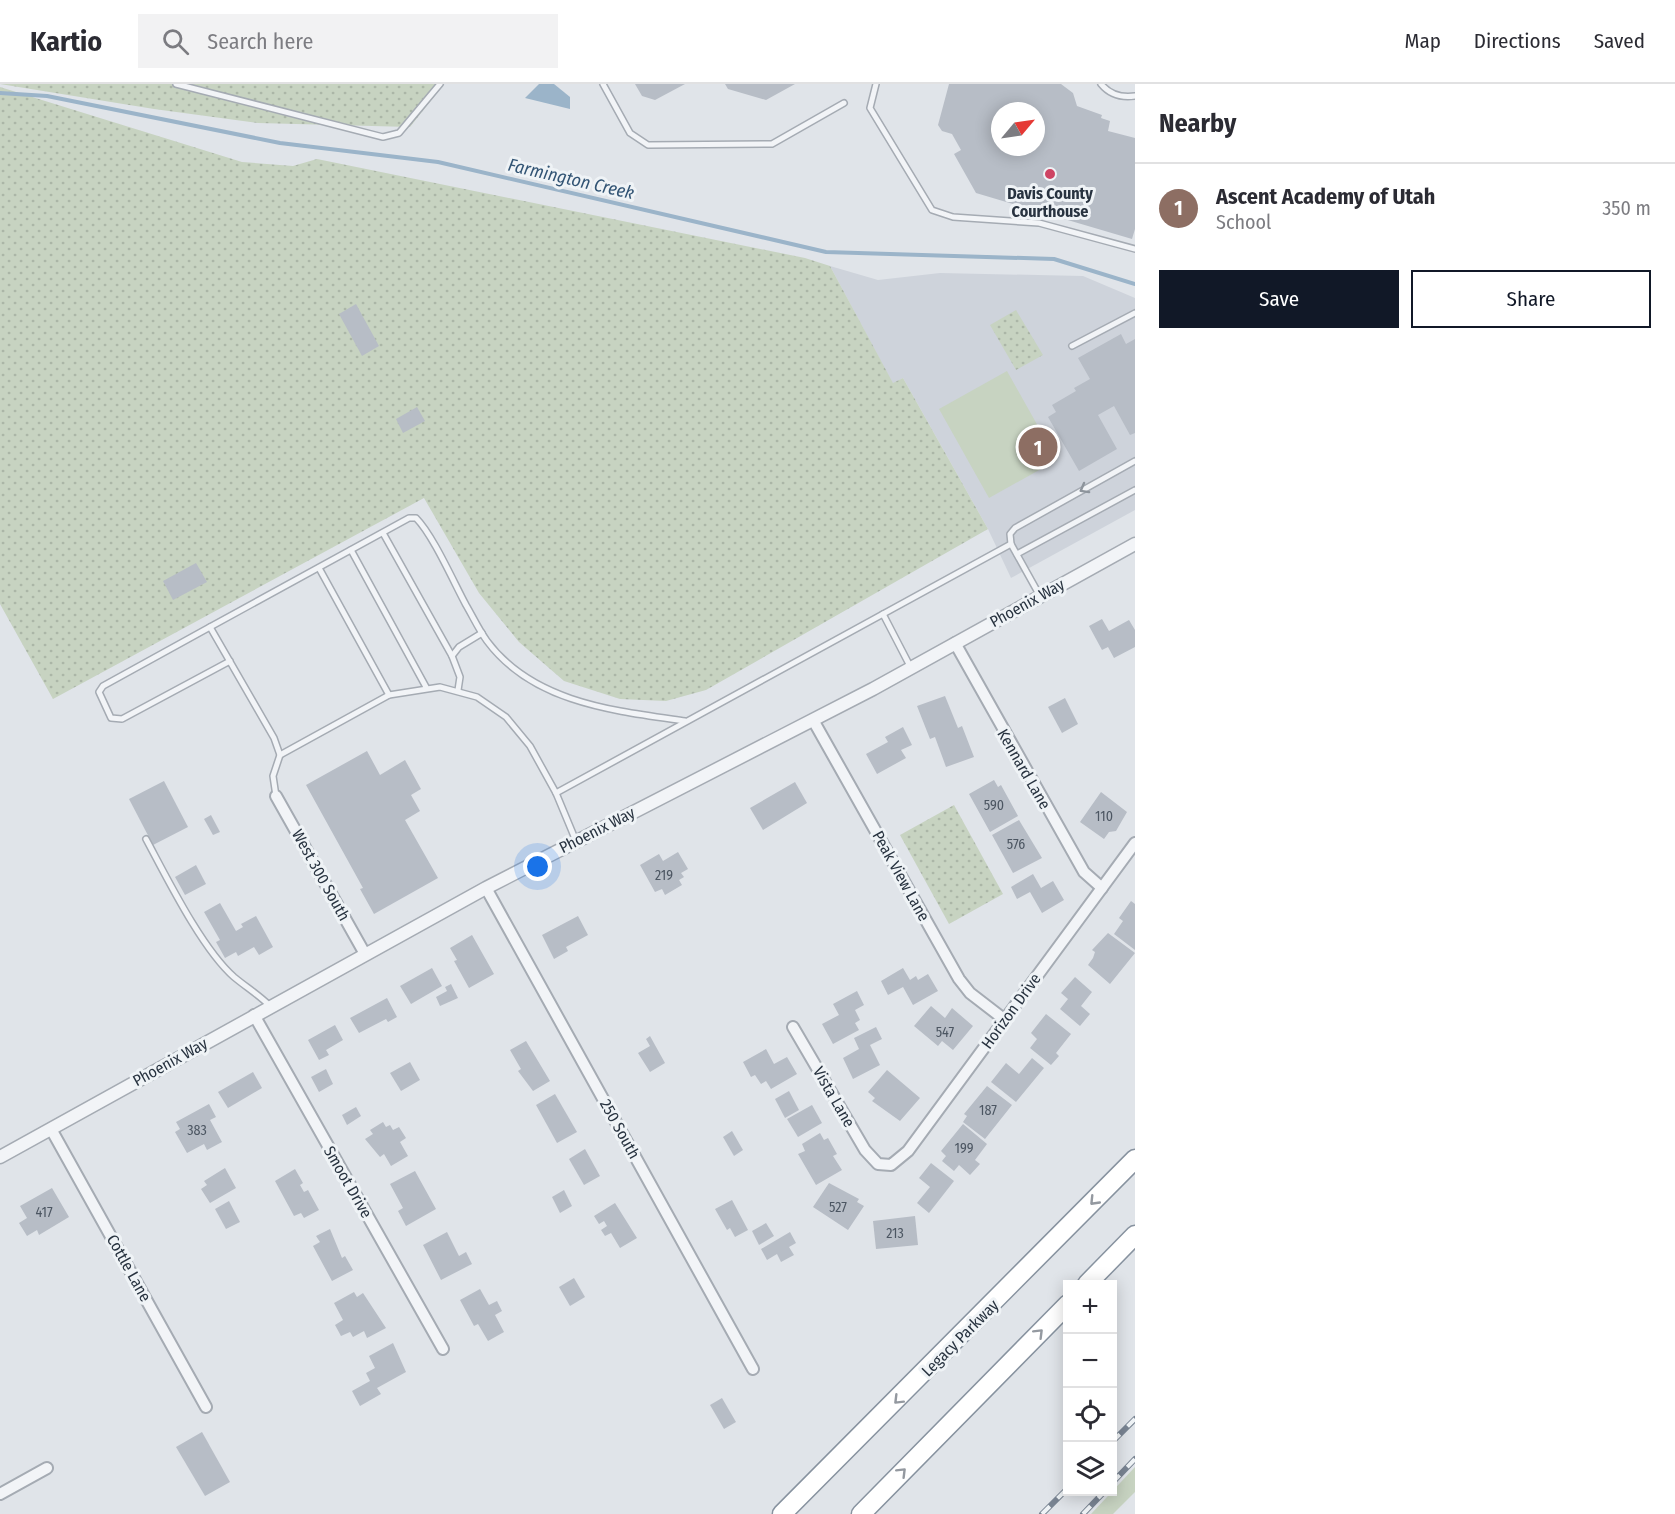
<!DOCTYPE html>
<html lang="en">
<head>
<meta charset="utf-8">
<style>
  :root { --surface:#fff; --page:#f2f2f3; --text:#2b2b33; --muted:#7c7c81; --line:#e1e1e2; --accent:#111827 }
  body { margin:0; font-family:"Fira Sans Condensed",sans-serif; background:var(--page); color:var(--text) }
  .controls { position:absolute; right:18px; bottom:18px; display:grid; overflow:hidden; border-radius:0px; box-shadow:0 3px 15px #0003 }
  .controls button { width:54px; height:54px; display:grid; place-items:center; padding:0; border:0; border-bottom:2px solid var(--line); background:var(--surface); color:var(--text); font:30px sans-serif }
  .compass { position:absolute; left:991px; top:18px; width:54px; height:54px; border-radius:50%; background:var(--surface); box-shadow:0 3px 15px #0003; rotate:61deg }
  .you { position:absolute; left:538px; top:783px; width:21px; height:21px; margin:-15px; border:4px solid #fff; border-radius:50%; background:#1a73e8; box-shadow:0 0 0 9px #1a73e833 }
  .badge { display:grid; place-items:center; width:39px; height:39px; border-radius:50%; background:var(--accent); color:#fff; font-size:20px; font-weight:700 }
  .pin { position:absolute; translate:-50% -50%; border:3px solid #fff; box-shadow:0 2px 6px #0006 }
  .list { margin:0; padding:0; list-style:none }
  h2 { display:flex; justify-content:space-between; align-items:center; height:78px; margin:0; padding:0 24px; font-size:26px }
  h2 small { font-size:20px; font-weight:400; color:var(--muted) }
  .list li { display:grid; grid-template-columns:39px 1fr auto; gap:18px; align-items:center; box-sizing:border-box; height:90px; padding:0 24px; border-top:2px solid var(--line) }
  .list b { display:block; font-size:22px; white-space:nowrap }
  .list p { margin:0; font-size:20px; white-space:nowrap; color:var(--muted) }
  .list em { font-size:20px; font-style:normal; color:var(--muted) }
  .actions { display:flex; gap:12px; padding:18px 24px }
  .actions a { flex:1; padding:14px 0; border:2px solid var(--accent); border-radius:0px; text-align:center; font-size:21px; color:var(--accent) }
  .actions .main { background:var(--accent); color:#fff }
  .icon { flex:none; width:33px; height:33px; fill:none; stroke:currentColor; stroke-width:2; stroke-linecap:round; stroke-linejoin:round }
  .map { position:relative; flex:none; width:1135px; height:1430px; overflow:hidden }
  header { display:flex; align-items:center; gap:36px; box-sizing:border-box; height:84px; padding:0 30px; background:var(--surface); border-bottom:2px solid var(--line) }
  header strong { font-size:28px }
  nav { display:flex; gap:33px; margin-inline-start:auto; font-size:21px }
  .search { width:420px; height:54px; background:var(--page); display:flex; align-items:center; gap:15px; box-sizing:border-box; padding:0 21px; border-radius:0px; color:var(--muted); font-size:22px }
  main { display:flex }
  aside { flex:1; background:var(--surface) }
  .map>svg:first-child { display:block }
  .built { fill:#ced3db }
  .grass { fill:#c7d3c1 }
  .park { fill:url(#park-dots) }
  .water { fill:#9bb4c9 }
  .lines { fill:none; stroke-linecap:round; stroke-linejoin:round }
  .stream { stroke:#9bb4c9; stroke-width:4 }
  .building { fill:#b7bdc6; fill-rule:evenodd }
  .service-casing { stroke:#a5abb3; stroke-width:8 }
  .minor-casing { stroke:#a5abb3; stroke-width:14 }
  .tertiary-casing { stroke:#a5abb3; stroke-width:15 }
  .motorway-casing { stroke:#87929f; stroke-width:21 }
  .service { stroke:#f2f4f7; stroke-width:5 }
  .minor { stroke:#f2f4f7; stroke-width:10 }
  .tertiary { stroke:#f2f4f7; stroke-width:12 }
  .motorway { stroke:#fff; stroke-width:18 }
  .rail-casing { stroke:#798492; stroke-width:6 }
  .rail { stroke:#eff3f6; stroke-width:4; stroke-dasharray:11; stroke-linecap:butt }
  .oneway { stroke:#8d949c }
  .oneway2 { stroke:#9499a0 }
  .poi-dot { fill:#ce4463; stroke:#eff3f6; stroke-width:2 }
  .labels { text-anchor:middle; dominant-baseline:central; stroke-width:6; stroke-linejoin:round; paint-order:stroke }
  .number-label { font-size:14px; fill:#4c5662 }
  .poi-label { font-size:16px; font-weight:bold; fill:#283340; stroke:#eff3f6 }
  .street-label { font-size:16px; fill:#283340; stroke:#eff3f6 }
  .water-label { font-size:18px; font-style:italic; fill:#325474; stroke:#eff3f6 }
</style>
</head>
<body>
<header>
<strong>Kartio</strong>
<div class="search"><svg class="icon" aria-label="search" viewBox="0 0 24 24"><circle cx="10" cy="10" r="6"/><path d="M15 15l6 6"/></svg>Search here</div>
<nav><a>Map</a><a>Directions</a><a>Saved</a></nav>
</header>
<main>
<div class="map">
<svg width="1135" height="1430" viewBox="0 0 1135 1430">
  <defs>
    <pattern id="park-dots" width="8" height="8" patternUnits="userSpaceOnUse" patternTransform="scale(1.5)"><rect width="8" height="8" fill="#c7d3c1"/><path d="M2 2h.1M6 6h.1" fill="none" stroke="#abb6a7" stroke-width="1.8" stroke-linecap="round"/></pattern>
  </defs>
  <rect width="100%" height="100%" fill="#e0e4e9"/>
  <polygon class="built" points="830,182 878,196 940,189 1083,192 1135,214 1135,426 1011,494 988,445 903,294 893,300"/>
  <g class="grass">
    <polygon points="1007,287 1057,376 989,414 939,325"/>
    <polygon points="1135,1383 1135,1408 1113,1430 1091,1430"/>
  </g>
  <g class="park">
    <polygon points="0,0 444,0 410,43 258,39 154,25"/>
    <polygon points="0,3 242,78 293,82 317,75 805,174 830,182 893,299 903,294 988,445 706,606 666,617 620,615 564,597 519,558 479,509 424,414 53,615 0,520"/>
    <polygon points="1016,226 1043,271 1016,286 990,241"/>
    <polygon points="954,721 1003,810 949,840 900,751"/>
  </g>
  <polygon class="water" points="539,0 554,0 570,13 570,25 525,14"/>
  <g class="lines">
    <polyline class="stream" points="0,9 47,12 280,59 438,78 826,168 1054,175 1135,200"/>
  </g>
  <g class="building">
    <polygon points="635,0 685,0 655,16 642,12"/>
    <polygon points="725,0 795,0 766,16 728,5"/>
    <path d="M949 0H1061L1073 9 1077 22 1102 31 1101 34 1110 37 1108 47 1135 54V145L1132 155 976 109 954 70 961 66 952 50 942 47 938 41ZM1000 27H1036V63H1000Z"/>
    <polygon points="356,220 379,262 362,272 339,230"/>
    <polygon points="1121,250 1126,260 1135,255 1135,349 1130,351 1114,322 1098,331 1117,365 1079,387 1048,333 1056,328 1052,321 1076,307 1074,304 1090,295 1078,274"/>
    <polygon points="417,323 425,337 403,349 396,335"/>
    <polygon points="196,479 207,498 173,516 163,497"/>
    <polygon points="1102,535 1109,547 1129,536 1135,546 1135,563 1114,574 1108,563 1102,566 1089,542"/>
    <polygon points="945,612 958,644 962,642 974,673 946,683 935,653 930,655 917,622"/>
    <polygon points="1065,614 1078,640 1062,649 1048,623"/>
    <polygon points="903,643 912,661 901,666 906,674 877,690 866,670 888,658 885,653"/>
    <polygon points="367,667 380,691 405,676 421,705 411,711 420,727 405,736 438,794 374,830 360,805 363,804 306,701"/>
    <polygon points="994,696 998,703 1001,701 1018,732 990,748 969,710"/>
    <polygon points="164,697 188,743 153,761 129,715"/>
    <polygon points="795,698 807,719 763,746 750,724"/>
    <polygon points="1101,708 1127,728 1116,747 1109,748 1104,755 1080,738"/>
    <polygon points="211,731 220,748 213,751 204,735"/>
    <polygon points="1019,736 1042,774 1013,789 992,751"/>
    <polygon points="678,768 688,785 681,789 684,793 679,796 682,801 665,811 662,805 655,808 640,781 659,770 663,777"/>
    <polygon points="196,781 206,800 185,811 175,793"/>
    <polygon points="1033,790 1041,804 1053,797 1064,816 1042,829 1030,808 1017,815 1011,803"/>
    <polygon points="1131,817 1135,820 1135,866 1114,850 1123,837 1119,834"/>
    <polygon points="220,819 236,847 243,843 241,840 256,832 273,863 259,871 254,863 238,872 236,868 225,874 216,858 220,856 204,828"/>
    <polygon points="578,832 588,851 566,863 568,867 554,875 542,851"/>
    <polygon points="1108,849 1135,869 1110,900 1088,881 1093,874 1095,868 1092,866"/>
    <polygon points="472,851 494,890 469,904 454,877 457,876 450,864"/>
    <polygon points="432,884 442,902 411,920 400,902"/>
    <polygon points="903,884 910,896 916,892 918,896 928,890 938,907 913,921 903,903 888,911 881,897"/>
    <polygon points="1075,893 1092,908 1081,922 1090,930 1080,942 1060,925 1068,915 1061,909"/>
    <polygon points="451,900 458,914 440,922 436,913 447,907 445,903"/>
    <polygon points="857,907 864,921 855,926 860,936 855,939 859,946 833,960 822,940 839,931 833,920"/>
    <polygon points="387,914 397,933 388,938 386,935 359,949 350,934"/>
    <polygon points="931,922 945,934 952,924 973,942 953,966 942,957 938,962 914,942"/>
    <polygon points="1046,930 1071,950 1056,969 1059,972 1051,981 1030,964 1037,955 1031,949"/>
    <polygon points="335,941 343,956 326,966 329,971 319,976 308,956"/>
    <polygon points="876,943 882,955 870,961 880,981 853,995 843,974 859,965 854,954"/>
    <polygon points="650,952 665,979 650,988 638,969 650,962 646,955"/>
    <polygon points="526,957 550,997 533,1007 518,987 521,985 510,966"/>
    <polygon points="766,965 774,980 787,973 797,990 771,1005 766,997 761,1000 755,991 751,993 743,978"/>
    <polygon points="1032,974 1044,984 1016,1018 991,998 1006,979 1019,990"/>
    <polygon points="410,978 420,996 401,1007 390,989"/>
    <polygon points="326,985 333,1000 319,1008 311,993"/>
    <polygon points="887,986 920,1014 900,1037 872,1017 875,1014 868,1008"/>
    <polygon points="253,988 262,1004 228,1024 218,1008"/>
    <polygon points="987,1002 1012,1021 985,1055 963,1038 967,1032 964,1030"/>
    <polygon points="789,1007 799,1026 785,1034 775,1015"/>
    <polygon points="555,1010 577,1048 557,1059 536,1021"/>
    <polygon points="209,1020 216,1033 210,1036 222,1058 207,1066 204,1060 187,1069 175,1048 180,1045 176,1038"/>
    <polygon points="812,1021 822,1039 798,1053 787,1035"/>
    <polygon points="356,1023 361,1032 347,1041 342,1031"/>
    <polygon points="383,1038 386,1043 390,1041 393,1046 399,1043 406,1054 400,1058 408,1072 391,1082 384,1070 380,1073 365,1055 373,1050 370,1046"/>
    <polygon points="963,1040 987,1060 975,1076 980,1080 970,1091 959,1081 954,1087 942,1077 946,1072 941,1067"/>
    <polygon points="732,1047 743,1066 734,1072 723,1053"/>
    <polygon points="820,1049 824,1056 828,1054 837,1070 833,1072 842,1086 816,1101 798,1070 805,1067 802,1060"/>
    <polygon points="585,1065 600,1092 584,1101 569,1075"/>
    <polygon points="931,1079 954,1097 929,1129 917,1119 930,1103 919,1094"/>
    <polygon points="225,1084 236,1104 210,1119 201,1105 207,1101 204,1097"/>
    <polygon points="295,1085 303,1099 300,1101 304,1108 308,1106 319,1126 304,1134 301,1129 294,1132 275,1097"/>
    <polygon points="415,1087 436,1125 406,1142 398,1127 403,1124 390,1100"/>
    <polygon points="829,1099 859,1115 857,1118 864,1122 848,1146 813,1123"/>
    <polygon points="52,1104 69,1133 39,1151 37,1146 27,1152 19,1139 27,1134 20,1122"/>
    <polygon points="564,1106 572,1122 560,1129 552,1113"/>
    <polygon points="732,1116 748,1146 735,1153 730,1144 727,1146 715,1125"/>
    <polygon points="229,1117 240,1138 226,1145 215,1125"/>
    <polygon points="615,1119 637,1154 620,1164 611,1149 605,1152 601,1146 607,1142 604,1137 599,1140 594,1132"/>
    <polygon points="915,1132 918,1161 876,1165 873,1137"/>
    <polygon points="766,1139 774,1152 759,1161 752,1147"/>
    <polygon points="330,1145 342,1174 345,1172 353,1186 332,1197 313,1162 320,1158 316,1152"/>
    <polygon points="447,1148 459,1172 466,1168 472,1180 441,1196 423,1161"/>
    <polygon points="790,1148 796,1159 789,1163 794,1171 781,1178 777,1170 767,1176 761,1165"/>
    <polygon points="574,1194 585,1213 570,1222 559,1203"/>
    <polygon points="480,1205 489,1221 497,1217 502,1227 495,1231 504,1248 488,1257 478,1240 474,1242 460,1216"/>
    <polygon points="354,1208 357,1213 363,1209 386,1244 367,1254 364,1247 353,1253 350,1248 341,1252 335,1241 343,1236 334,1219"/>
    <polygon points="393,1259 406,1288 377,1304 381,1310 360,1322 352,1307 370,1297 366,1289 375,1284 369,1272"/>
    <polygon points="722,1314 736,1338 724,1345 710,1321"/>
    <polygon points="202,1348 230,1398 205,1412 176,1363"/>
  </g>
  <g class="lines">
    <g class="service-casing">
      <g id="service">
        <polyline points="176,0 383,53 399,49 440,0"/>
        <polyline points="603,0 630,49 648,61 772,60 844,19"/>
        <polyline points="876,0 870,24 932,126 953,133 1039,139 1135,165"/>
        <path d="M1101 0C1110 11 1121 14 1135 12"/>
        <polyline points="1072,262 1135,229"/>
        <polyline points="383,449 452,572"/>
        <polyline points="1011,460 1010,450 1015,444 1135,377"/>
        <polyline points="351,466 426,603"/>
        <polyline points="1017,470 1135,406"/>
        <polyline points="319,484 389,611"/>
        <polyline points="883,530 911,584"/>
        <path d="M210 543 409 434H416C433 451 454 499 466 521 473 533 479 546 487 557 533 619 615 627 685 637"/>
        <polyline points="230,577 122,635 111,634 99,608 103,602 210,543 274,654 280,671"/>
        <polyline points="458,606 460,593 452,572 459,563 482,549"/>
        <polyline points="276,712 273,692 280,671 389,611 440,603 477,613 506,633 530,662 556,709"/>
        <path d="M146 755C167 794 202 865 234 893 246 903 259 911 270 922"/>
        <polyline points="576,757 556,709 1011,460 1040,512"/>
      </g>
    </g>
    <g class="minor-casing">
      <g id="minor">
        <polyline points="955,559 1084,788 1102,804"/>
        <polyline points="813,636 959,895 970,909 1005,936"/>
        <polyline points="276,712 365,870"/>
        <polyline points="486,804 753,1285"/>
        <polyline points="254,931 443,1265"/>
        <polyline points="793,943 865,1066 878,1080 891,1081 908,1067 1135,759"/>
        <polyline points="51,1045 206,1323"/>
        <polyline points="0,1410 47,1384"/>
      </g>
    </g>
    <g class="tertiary-casing">
      <polyline id="tertiary" points="0,1073 486,804 873,605 1135,460"/>
    </g>
    <g class="motorway-casing">
      <g id="motorway">
        <polyline points="1087,1200 1135,1151"/>
        <polyline points="782,1430 1135,1075"/>
        <polyline points="861,1430 1068,1220"/>
      </g>
    </g>
    <use href="#service" class="service"/>
    <use href="#minor" class="minor"/>
    <use href="#tertiary" class="tertiary"/>
    <use href="#motorway" class="motorway"/>
    <g class="rail-casing">
      <g id="rail">
        <polyline points="1112,1358 1135,1335"/>
        <polyline points="1112,1399 1135,1375"/>
        <polyline points="1042,1430 1068,1404"/>
        <polyline points="1083,1430 1104,1408"/>
      </g>
    </g>
    <use href="#rail" class="rail"/>
  </g>
  <defs><path id="oneway-chevron" d="M-2-3.5L2.5 0L-2 3.5" fill="none" stroke-width="1.6" stroke-linecap="round" stroke-linejoin="round" transform="scale(1.5)"/></defs>
  <use class="oneway" href="#oneway-chevron" transform="translate(1084 405) rotate(151)"/>
  <g class="oneway2">
    <use href="#oneway-chevron" transform="translate(1094 1117) rotate(134)"/>
    <use href="#oneway-chevron" transform="translate(1039 1249) rotate(-45)"/>
    <use href="#oneway-chevron" transform="translate(898 1316) rotate(135)"/>
    <use href="#oneway-chevron" transform="translate(902 1388) rotate(-45)"/>
  </g>
  <circle class="poi-dot" cx="1050" cy="90" r="6"/>
  <g class="labels">
    <g class="number-label">
      <text x="994" y="721">590</text>
      <text x="1104" y="732">110</text>
      <text x="1016" y="760">576</text>
      <text x="664" y="791">219</text>
      <text x="945" y="948">547</text>
      <text x="988" y="1026">187</text>
      <text x="197" y="1046">383</text>
      <text x="964" y="1064">199</text>
      <text x="838" y="1123">527</text>
      <text x="44" y="1128">417</text>
      <text x="895" y="1149">213</text>
    </g>
    <g class="poi-label">
      <text x="1050" y="109">Davis County<tspan x="1050" dy="18">Courthouse</tspan></text>
    </g>
    <g class="street-label">
      <text transform="translate(1027 519) rotate(-29)">Phoenix Way</text>
      <text transform="translate(1024 685) rotate(60)">Kennard Lane</text>
      <text transform="translate(597 746) rotate(-27)">Phoenix Way</text>
      <text transform="translate(321 791) rotate(61)">West 300 South</text>
      <text transform="translate(901 792) rotate(61)">Peak View Lane</text>
      <text transform="translate(1011 927) rotate(-54)">Horizon Drive</text>
      <text transform="translate(170 978) rotate(-29)">Phoenix Way</text>
      <text transform="translate(834 1013) rotate(60)">Vista Lane</text>
      <text transform="translate(620 1045) rotate(61)">250 South</text>
      <text transform="translate(348 1098) rotate(60)">Smoot Drive</text>
      <text transform="translate(129 1184) rotate(61)">Cottle Lane</text>
      <text transform="translate(960 1254) rotate(-45)">Legacy Parkway</text>
    </g>
    <g class="water-label">
      <text transform="translate(571 95) rotate(13)">Farmington Creek</text>
    </g>
  </g>
</svg>
<div class="controls">
<button>+</button>
<button>−</button>
<button><svg class="icon" aria-label="locate" viewBox="0 0 24 24"><circle cx="12" cy="12" r="6"/><path d="M12 2v4M12 18v4M2 12h4M18 12h4"/></svg></button>
<button><svg class="icon" aria-label="layers" viewBox="0 0 24 24"><path d="M12 4l9 5-9 5-9-5zM3 14l9 5 9-5"/></svg></button>
</div>
<svg class="compass" viewBox="-18 -18 36 36"><path d="M0-13l5 13h-10z" fill="#e53935"/><path d="M0 13l5-13h-10z" fill="#7c7c81"/></svg>
<div class="you"></div>
<div class="pin badge" style="left:1038px;top:363px;background:#8d6e63">1</div>
</div>
<aside>
<h2>Nearby<small></small></h2>
<ul class="list">
<li><span class="badge" style="background:#8d6e63">1</span><div><b>Ascent Academy of Utah</b><p>School</p></div><em>350 m</em></li>
</ul>
<div class="actions"><a class="main">Save</a><a>Share</a></div>
</aside>
</main>
</body>
</html>
